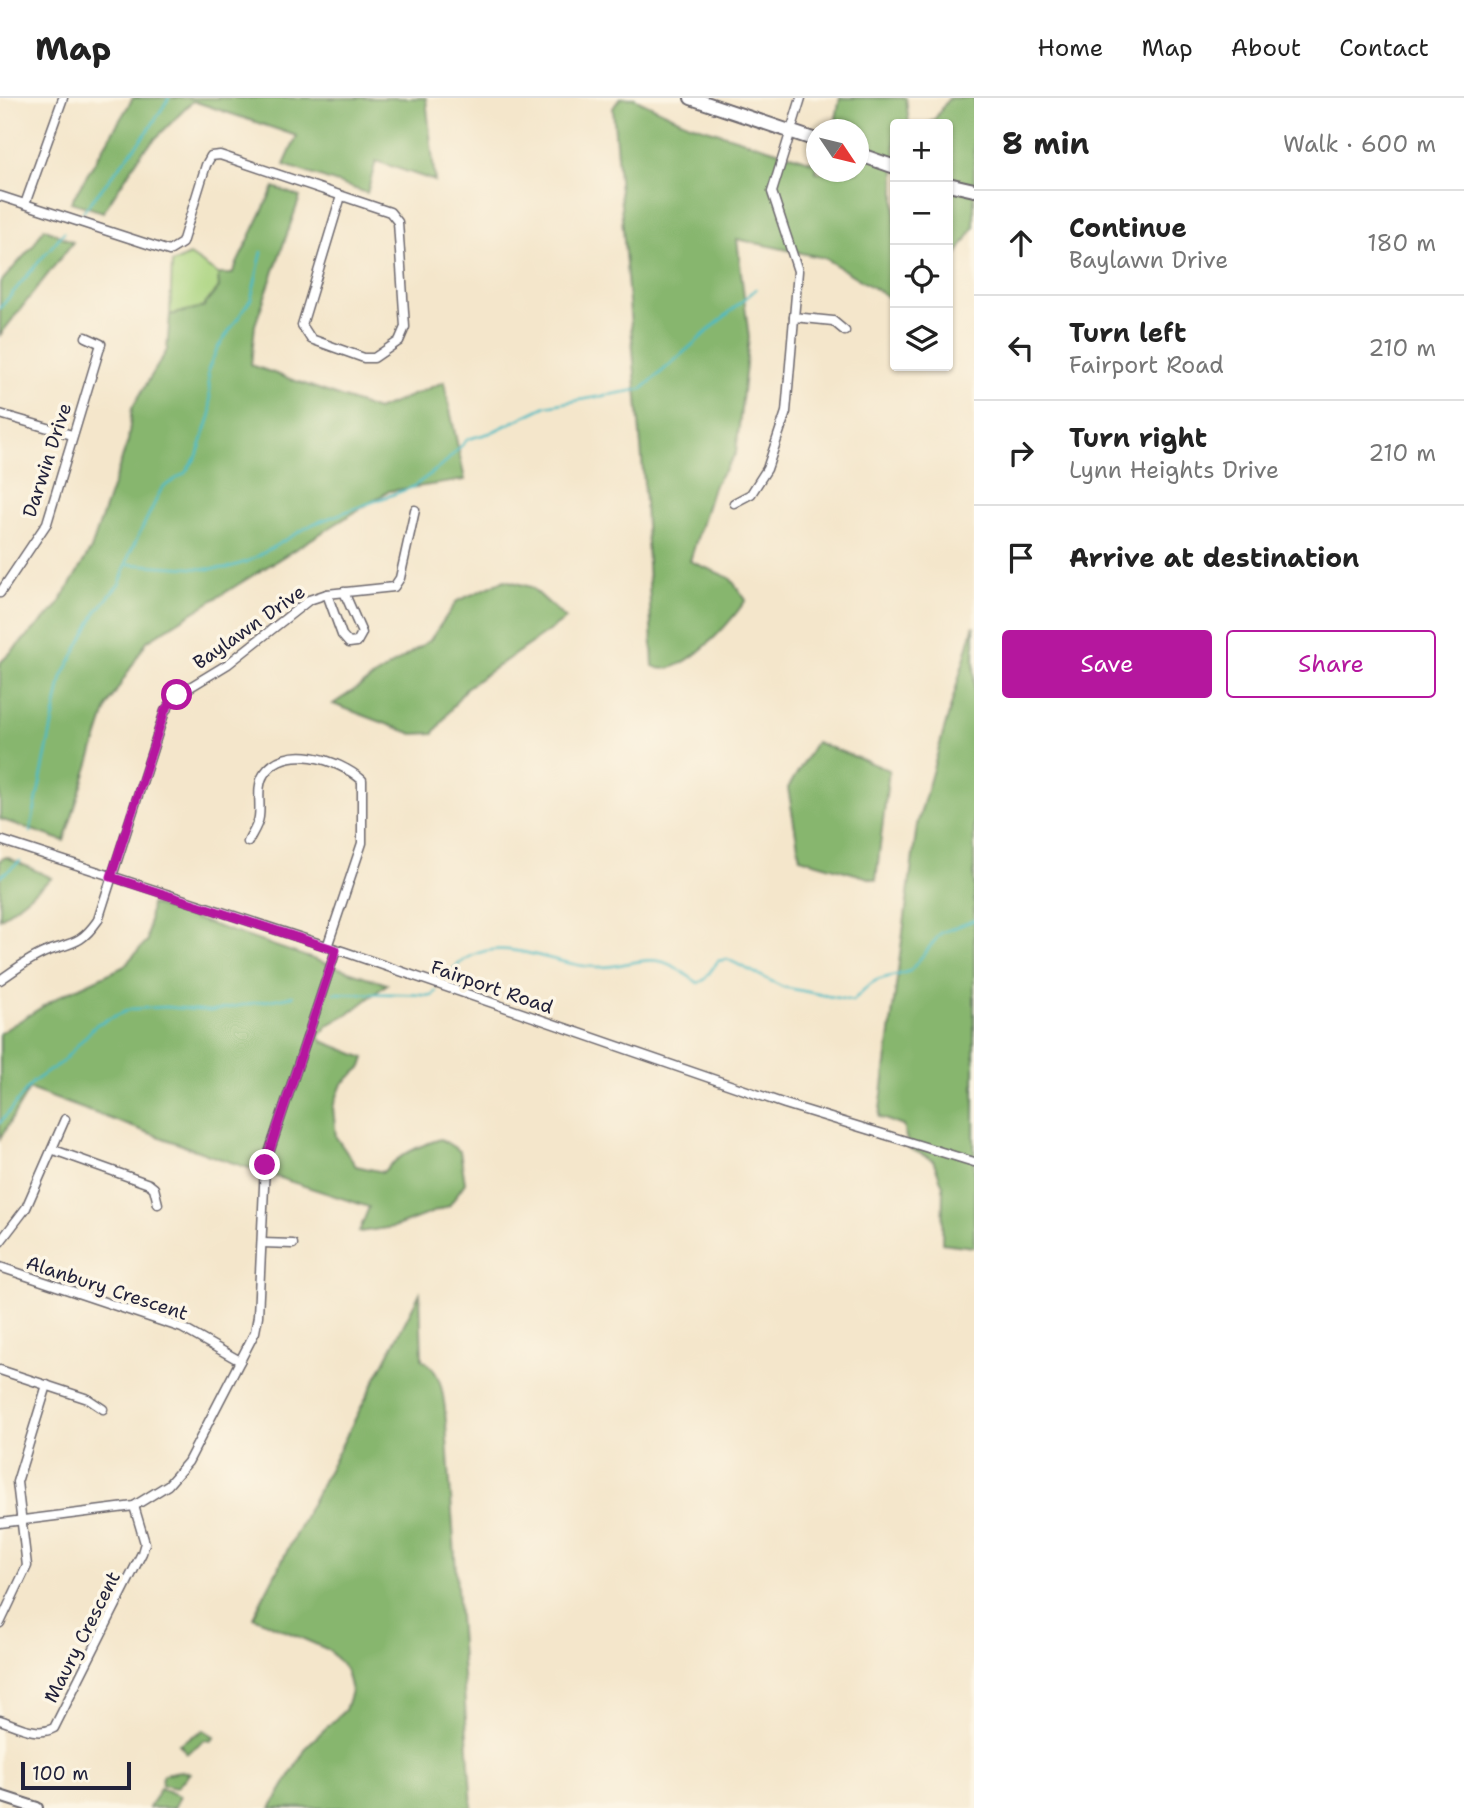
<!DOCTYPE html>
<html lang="en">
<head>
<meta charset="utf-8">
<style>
  :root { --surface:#fff; --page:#f6f6f6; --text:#222; --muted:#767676; --line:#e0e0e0; --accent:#b5179e }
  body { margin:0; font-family:"Shantell Sans",sans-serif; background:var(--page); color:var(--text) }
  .controls { position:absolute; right:21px; top:21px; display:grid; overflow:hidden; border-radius:7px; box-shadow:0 2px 5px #0004 }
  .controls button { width:63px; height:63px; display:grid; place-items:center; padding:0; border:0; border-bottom:2px solid var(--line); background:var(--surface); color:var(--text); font:35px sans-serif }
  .compass { position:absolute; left:806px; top:21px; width:63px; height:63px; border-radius:50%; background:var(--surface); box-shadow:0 2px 5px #0004; rotate:125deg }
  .scale { position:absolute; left:21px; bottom:18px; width:110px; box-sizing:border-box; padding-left:7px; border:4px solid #22223b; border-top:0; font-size:19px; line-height:24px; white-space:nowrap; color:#22223b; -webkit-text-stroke:5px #fcf5e5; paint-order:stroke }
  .stop { position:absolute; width:21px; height:21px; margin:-16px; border:5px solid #b5179e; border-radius:50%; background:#fff }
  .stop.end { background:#b5179e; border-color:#fff; box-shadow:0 2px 7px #0008 }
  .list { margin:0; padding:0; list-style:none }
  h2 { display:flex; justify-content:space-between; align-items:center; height:91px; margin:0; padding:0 28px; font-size:30px }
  h2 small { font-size:23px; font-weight:400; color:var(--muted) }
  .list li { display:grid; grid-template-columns:46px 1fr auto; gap:21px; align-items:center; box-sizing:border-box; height:105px; padding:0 28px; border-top:2px solid var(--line) }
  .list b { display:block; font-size:26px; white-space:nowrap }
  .list p { margin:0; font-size:23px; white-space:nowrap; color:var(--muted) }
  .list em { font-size:23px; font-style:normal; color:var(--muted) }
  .actions { display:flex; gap:14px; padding:21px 28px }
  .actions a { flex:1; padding:16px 0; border:2px solid var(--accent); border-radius:7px; text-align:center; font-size:24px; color:var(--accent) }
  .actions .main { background:var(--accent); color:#fff }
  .icon { flex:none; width:38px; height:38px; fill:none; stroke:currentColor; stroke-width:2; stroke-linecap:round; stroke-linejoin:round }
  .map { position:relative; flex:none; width:974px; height:1710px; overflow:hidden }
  header { display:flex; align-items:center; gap:42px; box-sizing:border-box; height:98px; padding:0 35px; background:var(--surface); border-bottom:2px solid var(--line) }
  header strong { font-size:33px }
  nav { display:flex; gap:38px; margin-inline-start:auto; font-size:24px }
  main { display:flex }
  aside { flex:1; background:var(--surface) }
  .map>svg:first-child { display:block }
  .green { fill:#aad480; stroke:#667b5e; stroke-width:2 }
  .forest { fill:#87b66e; stroke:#546c54; stroke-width:2 }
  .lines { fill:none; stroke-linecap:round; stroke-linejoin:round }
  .stream { stroke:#4dbbc3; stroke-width:2.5 }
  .minor-casing { stroke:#6c676d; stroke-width:11 }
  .tertiary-casing { stroke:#6c676d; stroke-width:14 }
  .secondary-casing { stroke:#6c676d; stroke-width:16 }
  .minor { stroke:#fff; stroke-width:8 }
  .tertiary { stroke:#fff; stroke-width:10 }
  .secondary { stroke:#fff; stroke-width:12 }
  .route { stroke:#b5179e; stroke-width:9 }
  .labels { text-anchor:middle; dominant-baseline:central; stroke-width:7; stroke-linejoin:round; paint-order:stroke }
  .street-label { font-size:19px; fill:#22223b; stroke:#fcf5e5 }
</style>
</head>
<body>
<header>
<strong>Map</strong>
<nav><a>Home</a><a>Map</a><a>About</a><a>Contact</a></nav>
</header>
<main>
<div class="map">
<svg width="974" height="1710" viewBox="0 0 974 1710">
  <rect width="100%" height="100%" fill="#fcf5e5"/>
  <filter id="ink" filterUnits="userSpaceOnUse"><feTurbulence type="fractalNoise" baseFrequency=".0143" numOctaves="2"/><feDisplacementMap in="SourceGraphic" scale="14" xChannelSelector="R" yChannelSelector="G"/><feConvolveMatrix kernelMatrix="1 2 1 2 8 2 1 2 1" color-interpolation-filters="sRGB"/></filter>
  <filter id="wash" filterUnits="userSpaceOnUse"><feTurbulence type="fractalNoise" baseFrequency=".00686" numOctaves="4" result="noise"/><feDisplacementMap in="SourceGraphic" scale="28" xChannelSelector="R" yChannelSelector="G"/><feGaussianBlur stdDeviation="1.57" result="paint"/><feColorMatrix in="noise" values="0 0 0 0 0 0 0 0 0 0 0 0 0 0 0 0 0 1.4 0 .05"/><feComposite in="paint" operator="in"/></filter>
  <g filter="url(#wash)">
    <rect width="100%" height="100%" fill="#f4e6cb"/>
    <polygon class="green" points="190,157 218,176 219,189 203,209 170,217 172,165"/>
    <g class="forest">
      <polygon points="133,0 426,0 435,83 376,63 367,95 284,67 297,38 193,3 143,53 103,114 71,104"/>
      <path d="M620 0H634L687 25 816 65V74H858V32L834 31 840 0H906L909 26H895V203L824 160 737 141 749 240 736 355 713 389 690 463 730 480 746 502C732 522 681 584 653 568L644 385 613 10Z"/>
      <polygon points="949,0 974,0 974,129 948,171 948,26 926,26 934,22"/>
      <polygon points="274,89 300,99 255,227 251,267 377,312 444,284 465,382 389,393 147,543 108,607 64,743 0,721 0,565 57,509 91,451 128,343 132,310 167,252 170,217 203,209 219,189 218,176 232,176"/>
      <polygon points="44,130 73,144 0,237 0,185 33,148"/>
      <polygon points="505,482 531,489 566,521 466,590 434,635 413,636 333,606 430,542 457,503"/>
      <polygon points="974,527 974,1149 942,1145 943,1088 933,1062 909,1050 903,1028 879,1019 917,727"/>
      <polygon points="816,644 889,672 876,782 800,760 788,690"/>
      <polygon points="6,759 52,780 0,821 0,762"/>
      <path d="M151 806 387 886 351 914 328 927 319 938 322 943 365 960 362 969 342 986 333 1009 336 1039 356 1068 383 1074C400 1056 418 1048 441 1041L460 1053 465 1085 449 1108 394 1129 359 1134 369 1109 209 1057 29 991 0 1041V935L60 898 123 869 147 843Z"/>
      <path d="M420 1195 422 1261C441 1274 442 1290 445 1311L472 1710H271L308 1647 345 1612 351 1593 346 1572 329 1552 253 1519Z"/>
      <polygon points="204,1632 215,1639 211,1643 205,1642 187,1655 179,1646"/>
      <polygon points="180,1673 190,1675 176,1690 162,1687 163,1676"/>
      <polygon points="160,1690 180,1698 174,1710 149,1710"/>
    </g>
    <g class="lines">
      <g class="stream">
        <polyline points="83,114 148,33 169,0"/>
        <polyline points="0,210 64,134"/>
        <polyline points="127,466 207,471 227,470 249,463 313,426 413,389 444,366 468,341 490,335 546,308 642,291 756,191"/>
        <polyline points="30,734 62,579 97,513 120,485 130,455 162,390 185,375 197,358 211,316 208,272 217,251 251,201 262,154"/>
        <polyline points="0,779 20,763"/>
        <path d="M443 883C487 821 545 870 602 869 621 869 647 857 666 865 677 869 688 878 698 885L704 882 718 863 727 861 783 889 853 903C879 874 878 884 910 873L941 835 974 822"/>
        <path d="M334 895C368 897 399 894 432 898L436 893"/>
        <polyline points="0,1025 33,984 62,964 97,926 131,911 166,909 210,913 293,898"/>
      </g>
    </g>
  </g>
  <g filter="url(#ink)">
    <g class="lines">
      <g class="minor-casing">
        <g id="minor">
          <polyline points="0,98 169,153 182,145 206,67 211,58 220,57 390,114 398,124 405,229 399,243 374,260 364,260 311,241 302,227 341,98"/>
          <polyline points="25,106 63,0"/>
          <polyline points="794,219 833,223 845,233"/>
          <polyline points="0,316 72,337"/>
          <polyline points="734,405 751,396 767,371 786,314 798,173 772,94 801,0"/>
          <polyline points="0,495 47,425 101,246 86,239"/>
          <polyline points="327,496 342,537 349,545 357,544 362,535 344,494"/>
          <polyline points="0,742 345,854 785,1006 974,1064"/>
          <path d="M248 744C251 737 258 728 259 719 261 706 256 688 264 676 285 644 338 661 362 682V745L327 849"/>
          <path d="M0 882C15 872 31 859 48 853 74 844 81 846 98 822L165 613 177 597 228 566 309 502 327 496 394 489 400 480 415 412"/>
          <polyline points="54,1052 149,1086 154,1090 158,1106"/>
          <polyline points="0,1144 26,1110 65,1021"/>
          <polyline points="262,1145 293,1146"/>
          <polyline points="0,1169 182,1230 240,1263"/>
          <polyline points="0,1272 88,1301 103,1311"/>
          <polyline points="0,1425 134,1408 168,1387 188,1364 255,1234 258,1218 265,1067 336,852"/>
          <polyline points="0,1525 27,1468 17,1384 47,1287"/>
          <path d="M0 1622C18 1628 37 1639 54 1630L142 1455 145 1445 134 1408"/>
        </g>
      </g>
      <g class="tertiary-casing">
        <polyline id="tertiary" points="0,1698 37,1710"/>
      </g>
      <g class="secondary-casing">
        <g id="secondary">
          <polyline points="691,0 816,42"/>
          <polyline points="858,56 895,69"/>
          <polyline points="948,86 974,92"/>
        </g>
      </g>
      <use href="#minor" class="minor"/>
      <use href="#tertiary" class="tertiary"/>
      <use href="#secondary" class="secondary"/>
    </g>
  </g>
  <g class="lines" filter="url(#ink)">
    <polyline class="route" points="177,597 165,612 111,779 336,852 265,1067"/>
  </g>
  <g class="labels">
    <g class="street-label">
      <text transform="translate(47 362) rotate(-72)">Darwin Drive</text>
      <text transform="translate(249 529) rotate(-35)">Baylawn Drive</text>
      <text transform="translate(492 889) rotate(19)">Fairport Road</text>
      <text transform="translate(107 1190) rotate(18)">Alanbury Crescent</text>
      <text transform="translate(82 1539) rotate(-63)">Maury Crescent</text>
    </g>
  </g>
</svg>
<div class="controls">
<button>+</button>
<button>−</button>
<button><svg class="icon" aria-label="locate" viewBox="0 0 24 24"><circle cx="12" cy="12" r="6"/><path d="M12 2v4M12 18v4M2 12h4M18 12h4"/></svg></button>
<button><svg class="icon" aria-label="layers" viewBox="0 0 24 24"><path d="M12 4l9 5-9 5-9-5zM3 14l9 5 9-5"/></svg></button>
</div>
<svg class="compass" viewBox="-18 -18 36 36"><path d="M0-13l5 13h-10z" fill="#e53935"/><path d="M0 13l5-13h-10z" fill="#767676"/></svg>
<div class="scale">100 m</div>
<div class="stop" style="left:177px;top:597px"></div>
<div class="stop end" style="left:265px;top:1067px"></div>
</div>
<aside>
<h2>8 min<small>Walk · 600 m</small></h2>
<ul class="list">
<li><svg class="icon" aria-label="ahead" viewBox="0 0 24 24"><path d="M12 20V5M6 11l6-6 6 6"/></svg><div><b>Continue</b><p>Baylawn Drive</p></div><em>180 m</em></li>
<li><svg class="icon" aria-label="left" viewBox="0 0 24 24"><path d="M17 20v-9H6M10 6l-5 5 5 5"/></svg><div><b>Turn left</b><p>Fairport Road</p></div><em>210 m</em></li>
<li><svg class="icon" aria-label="right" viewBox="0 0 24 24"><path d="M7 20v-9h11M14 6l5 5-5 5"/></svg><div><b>Turn right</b><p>Lynn Heights Drive</p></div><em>210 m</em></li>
<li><svg class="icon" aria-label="arrive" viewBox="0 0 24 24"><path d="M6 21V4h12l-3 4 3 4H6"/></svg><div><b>Arrive at destination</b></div></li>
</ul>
<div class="actions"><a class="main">Save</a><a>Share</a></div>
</aside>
</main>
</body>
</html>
